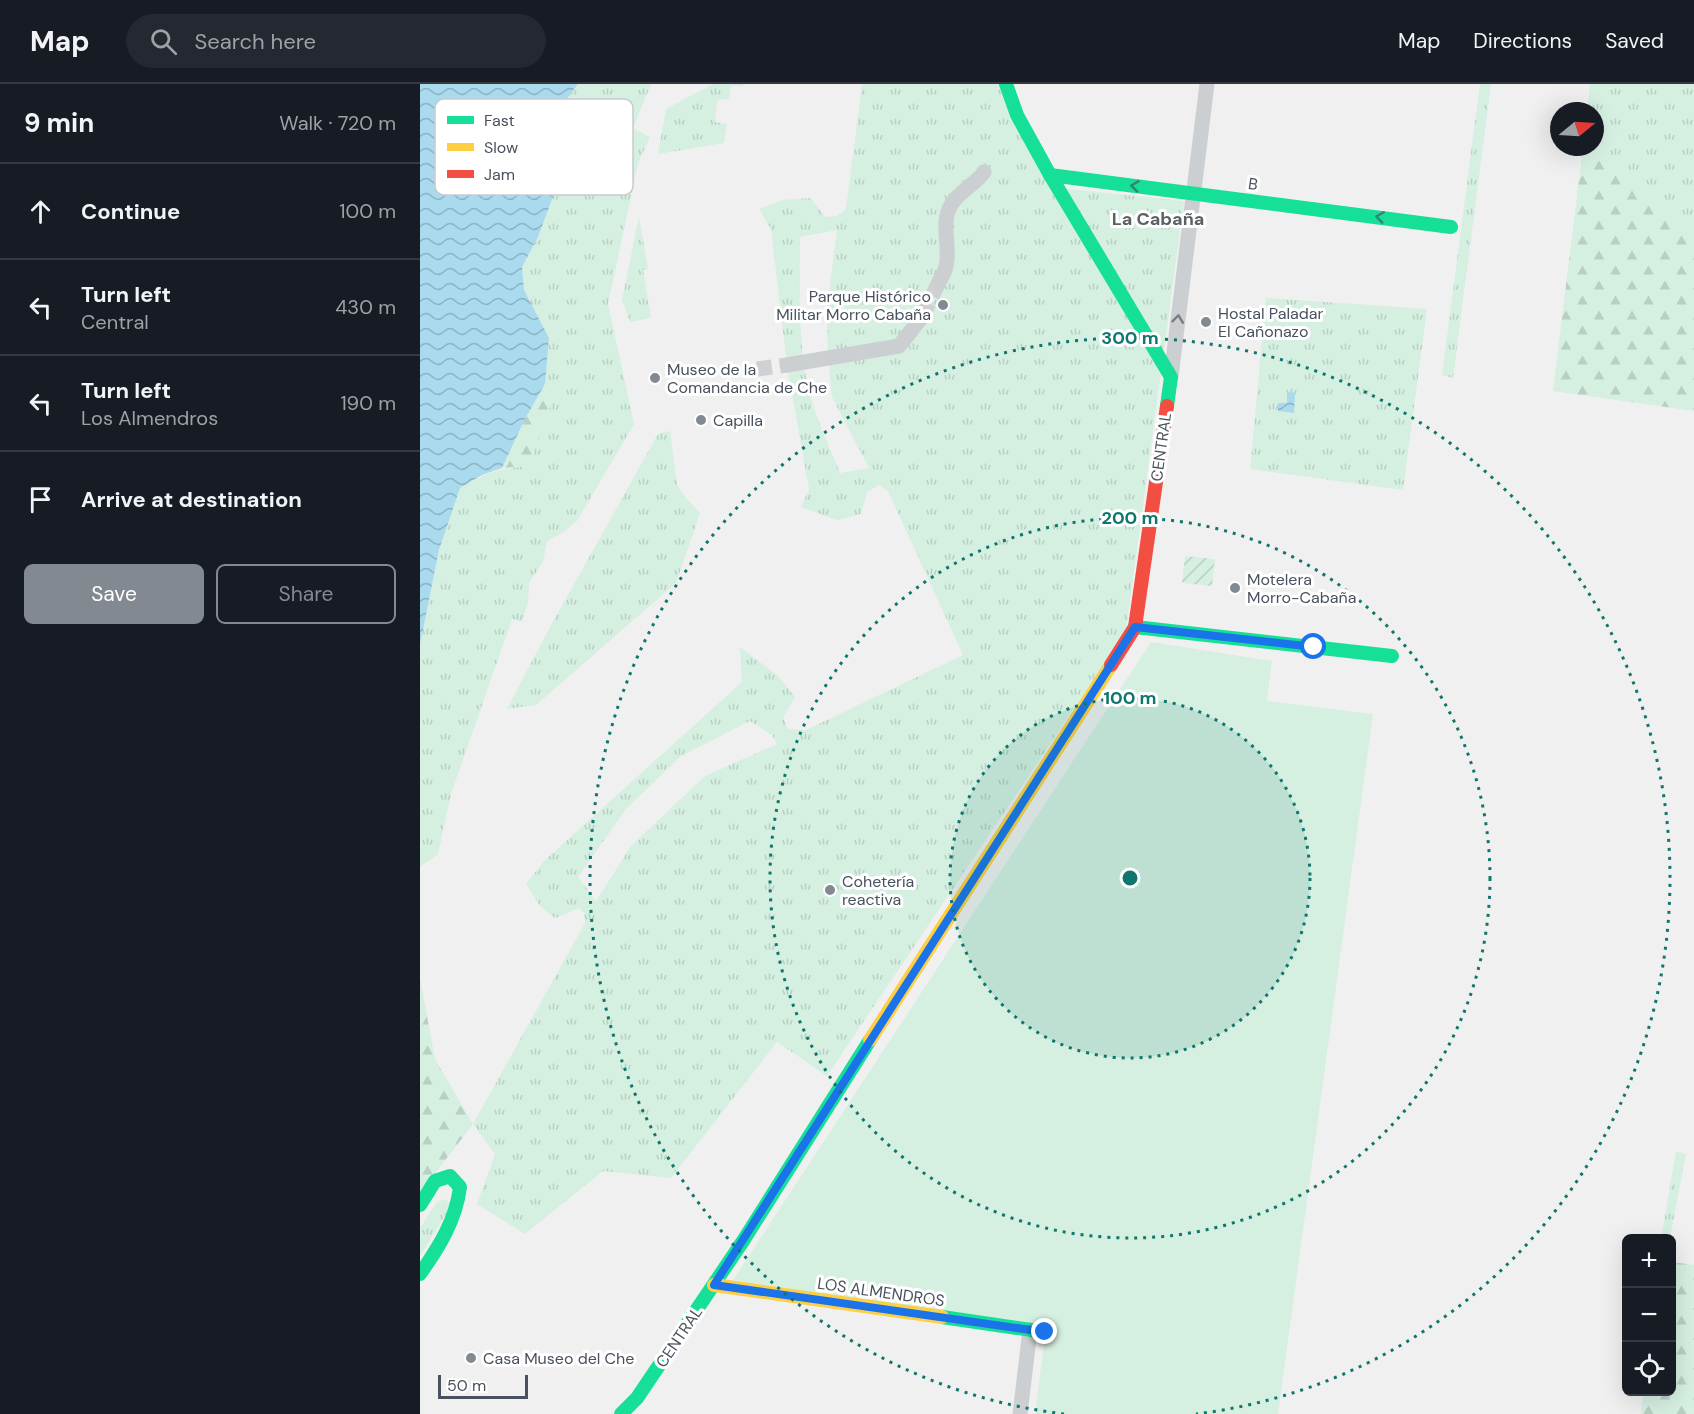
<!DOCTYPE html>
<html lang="en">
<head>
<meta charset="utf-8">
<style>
  :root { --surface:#171b24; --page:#242831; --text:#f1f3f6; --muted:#9ea1a6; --line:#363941; --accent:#838990 }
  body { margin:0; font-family:"DM Sans",sans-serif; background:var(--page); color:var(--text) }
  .controls { position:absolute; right:18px; bottom:18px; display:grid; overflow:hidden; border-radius:9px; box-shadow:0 6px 24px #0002 }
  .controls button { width:54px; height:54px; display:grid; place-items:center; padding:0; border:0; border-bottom:2px solid var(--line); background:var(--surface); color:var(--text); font:30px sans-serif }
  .compass { position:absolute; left:1130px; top:18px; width:54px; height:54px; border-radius:50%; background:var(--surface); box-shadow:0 6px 24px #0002; rotate:72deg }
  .scale { position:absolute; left:18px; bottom:15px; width:90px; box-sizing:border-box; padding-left:6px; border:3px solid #48515d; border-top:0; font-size:16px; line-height:21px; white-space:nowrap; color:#48515d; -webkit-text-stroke:4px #fff; paint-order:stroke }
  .stop { position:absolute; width:18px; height:18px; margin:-14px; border:4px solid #1a73e8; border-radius:50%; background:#fff }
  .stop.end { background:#1a73e8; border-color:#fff; box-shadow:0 2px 6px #0008 }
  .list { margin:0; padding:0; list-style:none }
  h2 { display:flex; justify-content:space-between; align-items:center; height:78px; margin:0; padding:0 24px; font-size:26px }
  h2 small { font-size:20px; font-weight:400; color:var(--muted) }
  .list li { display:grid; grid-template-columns:39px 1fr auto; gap:18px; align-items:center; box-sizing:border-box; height:96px; padding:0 24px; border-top:2px solid var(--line) }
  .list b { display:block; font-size:22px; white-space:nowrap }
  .list p { margin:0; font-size:20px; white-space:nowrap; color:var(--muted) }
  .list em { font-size:20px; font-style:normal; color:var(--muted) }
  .actions { display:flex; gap:12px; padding:18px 24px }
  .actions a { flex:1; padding:14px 0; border:2px solid var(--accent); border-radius:9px; text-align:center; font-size:21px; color:var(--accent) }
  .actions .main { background:var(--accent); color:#fff }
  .icon { flex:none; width:33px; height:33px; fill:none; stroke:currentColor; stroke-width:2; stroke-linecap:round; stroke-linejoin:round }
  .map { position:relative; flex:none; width:1274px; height:1330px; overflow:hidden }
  header { display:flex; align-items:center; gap:36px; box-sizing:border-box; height:84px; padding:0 30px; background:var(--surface); border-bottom:2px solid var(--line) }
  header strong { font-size:28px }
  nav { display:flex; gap:33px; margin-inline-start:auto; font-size:21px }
  .search { width:420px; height:54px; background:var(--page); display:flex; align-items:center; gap:15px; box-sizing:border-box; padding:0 21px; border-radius:33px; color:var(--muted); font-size:22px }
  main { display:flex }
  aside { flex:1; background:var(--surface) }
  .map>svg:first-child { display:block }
  .grass { fill:url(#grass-tufts); fill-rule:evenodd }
  .forest { fill:url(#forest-firs) }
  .garden { fill:url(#garden-furrows) }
  .pitch { fill:#d5efe1 }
  .water { fill:url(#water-waves) }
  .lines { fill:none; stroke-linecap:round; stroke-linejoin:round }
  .street-tunnel { stroke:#cfd0d3; stroke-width:15; stroke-dasharray:15 8; stroke-linecap:butt }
  .street { stroke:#cccfd1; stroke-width:15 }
  .fast { stroke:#16e098; stroke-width:14 }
  .slow { stroke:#ffcf43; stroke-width:14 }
  .jam { stroke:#f24e42; stroke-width:14 }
  .oneway { stroke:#368372 }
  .oneway2 { stroke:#767d86 }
  .route { stroke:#1a73e8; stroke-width:8 }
  .ring { fill:none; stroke:#0f766e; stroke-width:3; stroke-dasharray:3 6 }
  .poi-dot { fill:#838990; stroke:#fff; stroke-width:2 }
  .labels { text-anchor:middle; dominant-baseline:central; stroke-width:6; stroke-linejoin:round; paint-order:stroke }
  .street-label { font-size:16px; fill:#48515d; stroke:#fff }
  .poi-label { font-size:16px; fill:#48515d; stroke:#fff; text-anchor:start }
  .neighbourhood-label { font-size:18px; font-weight:bold; fill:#5c5f64; stroke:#fff }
  .key { fill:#fff; stroke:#c8cbce; stroke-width:1.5 }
  .key-label { font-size:16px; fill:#48515d }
  .centre { fill:#0f766e; stroke:#fff; stroke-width:3 }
  .ring-label { font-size:18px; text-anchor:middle; font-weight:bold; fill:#0f766e; stroke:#fff; stroke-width:6; stroke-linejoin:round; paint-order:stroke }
</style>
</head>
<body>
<header>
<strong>Map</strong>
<div class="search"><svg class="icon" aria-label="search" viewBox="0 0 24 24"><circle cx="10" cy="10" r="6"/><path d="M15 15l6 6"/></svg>Search here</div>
<nav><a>Map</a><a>Directions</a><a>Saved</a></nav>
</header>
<main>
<aside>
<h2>9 min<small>Walk · 720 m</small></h2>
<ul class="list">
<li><svg class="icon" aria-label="ahead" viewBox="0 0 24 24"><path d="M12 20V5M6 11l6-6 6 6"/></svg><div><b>Continue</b></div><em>100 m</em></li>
<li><svg class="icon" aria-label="left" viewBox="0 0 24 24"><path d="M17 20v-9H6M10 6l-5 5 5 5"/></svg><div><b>Turn left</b><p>Central</p></div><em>430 m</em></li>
<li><svg class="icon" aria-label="left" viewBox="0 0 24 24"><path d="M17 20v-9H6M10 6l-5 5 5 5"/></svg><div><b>Turn left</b><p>Los Almendros</p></div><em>190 m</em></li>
<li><svg class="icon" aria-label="arrive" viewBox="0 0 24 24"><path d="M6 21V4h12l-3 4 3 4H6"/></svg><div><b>Arrive at destination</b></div></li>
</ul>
<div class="actions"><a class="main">Save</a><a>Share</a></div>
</aside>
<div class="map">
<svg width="1274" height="1330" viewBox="0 0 1274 1330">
  <defs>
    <pattern id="grass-tufts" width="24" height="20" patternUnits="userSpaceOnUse" patternTransform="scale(1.5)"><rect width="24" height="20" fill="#d5efe1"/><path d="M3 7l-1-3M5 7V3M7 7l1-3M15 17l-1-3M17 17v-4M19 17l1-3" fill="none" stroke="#b8cfc3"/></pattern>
    <pattern id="forest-firs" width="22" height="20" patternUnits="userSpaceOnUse" patternTransform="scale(1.5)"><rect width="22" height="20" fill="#d5efe1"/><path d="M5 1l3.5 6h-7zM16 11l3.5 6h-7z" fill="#b8cfc3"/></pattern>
    <pattern id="garden-furrows" width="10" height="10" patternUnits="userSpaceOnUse" patternTransform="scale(1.5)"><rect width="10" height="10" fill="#d5efe1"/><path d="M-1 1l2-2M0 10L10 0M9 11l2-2" fill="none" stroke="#b8cfc3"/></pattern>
    <pattern id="water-waves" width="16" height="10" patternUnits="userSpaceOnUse" patternTransform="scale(1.5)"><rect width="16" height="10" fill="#aadaed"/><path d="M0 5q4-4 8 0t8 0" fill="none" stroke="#8cb3c3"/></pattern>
  </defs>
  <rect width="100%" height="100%" fill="#f1f0f0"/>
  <g class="grass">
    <path d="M158 0H231L213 44 230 53 218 79 188 220 214 340 157 437 142 449 127 457 123 478 109 499 108 518 102 538 92 535 31 710 18 770 0 783V561L19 466 40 404C65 389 80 384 108 382L130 323 125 300 129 254 104 206 102 183 118 153 137 102 156 61 148 45 146 15Z"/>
    <polygon points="293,0 323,0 323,2 311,2 309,15 297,16 295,38 307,40 304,59 238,70 246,25"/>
    <path d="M442 0H579L629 103 764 117 706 547 407 992 357 958 251 1094 183 1087 105 1150 57 1120 75 1070 53 1040 165 839 164 829 159 824 135 834 120 822 106 800 124 777 322 598 320 563 358 592 375 613 363 633 368 645 386 646 543 571 468 407 459 401 447 408 441 430 417 436 381 423 389 405 367 281 351 145 339 125 362 116 391 114 405 133 417 132 426 125ZM417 146 407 225 408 274 412 313 449 384 420 389C410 364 397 337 390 311 377 260 380 205 380 153ZM330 637 352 651 357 660 285 692 211 762 176 817 158 793 206 725 261 672Z"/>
    <polygon points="1060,0 1071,0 1033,294 1022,291"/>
    <polygon points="1164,0 1274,0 1274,153 1175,62 1175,27 1167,27 1170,1"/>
    <polygon points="219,133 228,185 223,186 231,234 210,238 202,216"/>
    <polygon points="846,214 1007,225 983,406 830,385"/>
    <polygon points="250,347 257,401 267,415 280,429 256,499 116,621 87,625 124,554 238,350"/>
    <polygon points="1256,1068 1266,1070 1250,1154 1241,1154"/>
    <polygon points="25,1115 30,1119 31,1122 0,1172 0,1144 17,1118"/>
  </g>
  <g class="forest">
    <polygon points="1175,62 1274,153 1274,327 1133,307 1163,63"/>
    <polygon points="125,300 130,323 109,382 82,384 105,335"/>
    <polygon points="0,894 15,975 53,1040 0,1109"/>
    <polygon points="1252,1178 1274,1181 1274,1330 1221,1330 1223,1308 1252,1308"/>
  </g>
  <polygon class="garden" points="765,472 795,475 792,502 762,499"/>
  <polygon class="pitch" points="731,558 852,577 847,617 953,630 858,1330 615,1330 626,1244 313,1196"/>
  <g class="water">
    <polygon points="0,0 158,0 146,16 148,45 156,61 151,96 137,102 118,153 102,183 104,206 129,254 125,300 105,335 82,384 62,391 40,404 19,466 0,561"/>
    <polygon points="867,308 875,309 874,329 858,327 858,319 867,319"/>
  </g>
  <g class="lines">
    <g class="street-tunnel">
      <polyline points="502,233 519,198"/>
      <polyline points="337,285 367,281"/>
    </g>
    <g class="street">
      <path d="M519 198C523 191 527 184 527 176 529 158 521 138 531 121 539 107 555 101 564 88"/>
      <polyline points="367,281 479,262 502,233"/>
      <polyline points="751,293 787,0"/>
      <polyline points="600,1330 610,1246"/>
    </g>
    <g class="fast">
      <polyline points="586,0 597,31 630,91 751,293 747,322"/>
      <polyline points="630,91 1031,143"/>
      <polyline points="715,543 972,572"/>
      <path d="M0 1121 15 1097 30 1092 40 1103C36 1136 19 1163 0 1190"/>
      <polyline points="522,1233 625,1248"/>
      <polyline points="201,1330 217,1314 323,1157 450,956"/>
    </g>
    <g class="slow">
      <polyline points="450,956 691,581"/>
      <polyline points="294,1201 522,1233"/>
    </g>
    <polyline class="jam" points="691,581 715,543 747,322"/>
  </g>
  <defs><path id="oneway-chevron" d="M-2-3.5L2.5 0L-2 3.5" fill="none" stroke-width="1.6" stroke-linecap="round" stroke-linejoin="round" transform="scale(1.5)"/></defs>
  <g class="oneway">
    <use href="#oneway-chevron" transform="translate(715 102) rotate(-173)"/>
    <use href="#oneway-chevron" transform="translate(960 133) rotate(-172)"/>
  </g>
  <use class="oneway2" href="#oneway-chevron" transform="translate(758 235) rotate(-83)"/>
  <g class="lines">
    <polyline class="route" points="625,1248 294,1201 715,543 894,563"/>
  </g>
  <circle cx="710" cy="794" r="180" fill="#0f766e" fill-opacity=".12"/>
  <g class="ring">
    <circle cx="710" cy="794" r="180"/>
    <circle cx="710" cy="794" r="360"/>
    <path d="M644 1330A540 540 0 1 1 776 1330"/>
  </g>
  <g class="poi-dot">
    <circle cx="523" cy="221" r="6"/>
    <circle cx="786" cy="238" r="6"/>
    <circle cx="235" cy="294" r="6"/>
    <circle cx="281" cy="336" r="6"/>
    <circle cx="815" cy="504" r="6"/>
    <circle cx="410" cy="806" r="6"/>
    <circle cx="51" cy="1274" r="6"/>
  </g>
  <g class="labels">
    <g class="street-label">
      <text transform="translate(833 100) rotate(8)">B</text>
      <text transform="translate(741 363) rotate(-82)">CENTRAL</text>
      <text transform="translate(461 1208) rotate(8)">LOS ALMENDROS</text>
      <text transform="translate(259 1253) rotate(-56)">CENTRAL</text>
    </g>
    <g class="poi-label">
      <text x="511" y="212" text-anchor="end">Parque Histórico<tspan x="511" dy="18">Militar Morro Cabaña</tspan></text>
      <text x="798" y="229">Hostal Paladar<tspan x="798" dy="18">El Cañonazo</tspan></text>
      <text x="247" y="285">Museo de la<tspan x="247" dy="18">Comandancia de Che</tspan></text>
      <text x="293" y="336">Capilla</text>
      <text x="827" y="495">Motelera<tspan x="827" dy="18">Morro-Cabaña</tspan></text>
      <text x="422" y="797">Cohetería<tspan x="422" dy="18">reactiva</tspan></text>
      <text x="63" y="1274">Casa Museo del Che</text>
    </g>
    <g class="neighbourhood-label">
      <text x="738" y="135">La Cabaña</text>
    </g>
  </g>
  <rect x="15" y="15" width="198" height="96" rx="9" class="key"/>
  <rect x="27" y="32" width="27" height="8" fill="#16e098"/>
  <rect x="27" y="59" width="27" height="8" fill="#ffcf43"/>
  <rect x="27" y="86" width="27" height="8" fill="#f24e42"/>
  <g class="key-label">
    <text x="64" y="42">Fast</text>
    <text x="64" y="69">Slow</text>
    <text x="64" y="96">Jam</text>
  </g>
  <circle cx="710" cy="794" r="9" class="centre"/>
  <g class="ring-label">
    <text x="710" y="260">300 m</text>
    <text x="710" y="440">200 m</text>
    <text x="710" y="620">100 m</text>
  </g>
</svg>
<div class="controls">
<button>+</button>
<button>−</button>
<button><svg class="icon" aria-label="locate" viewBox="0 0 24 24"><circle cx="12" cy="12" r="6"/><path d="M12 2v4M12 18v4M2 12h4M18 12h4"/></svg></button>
</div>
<svg class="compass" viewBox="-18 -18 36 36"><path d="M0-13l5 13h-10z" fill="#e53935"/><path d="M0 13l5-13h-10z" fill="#9ea1a6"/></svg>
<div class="scale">50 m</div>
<div class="stop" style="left:894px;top:563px"></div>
<div class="stop end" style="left:625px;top:1248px"></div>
</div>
</main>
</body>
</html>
